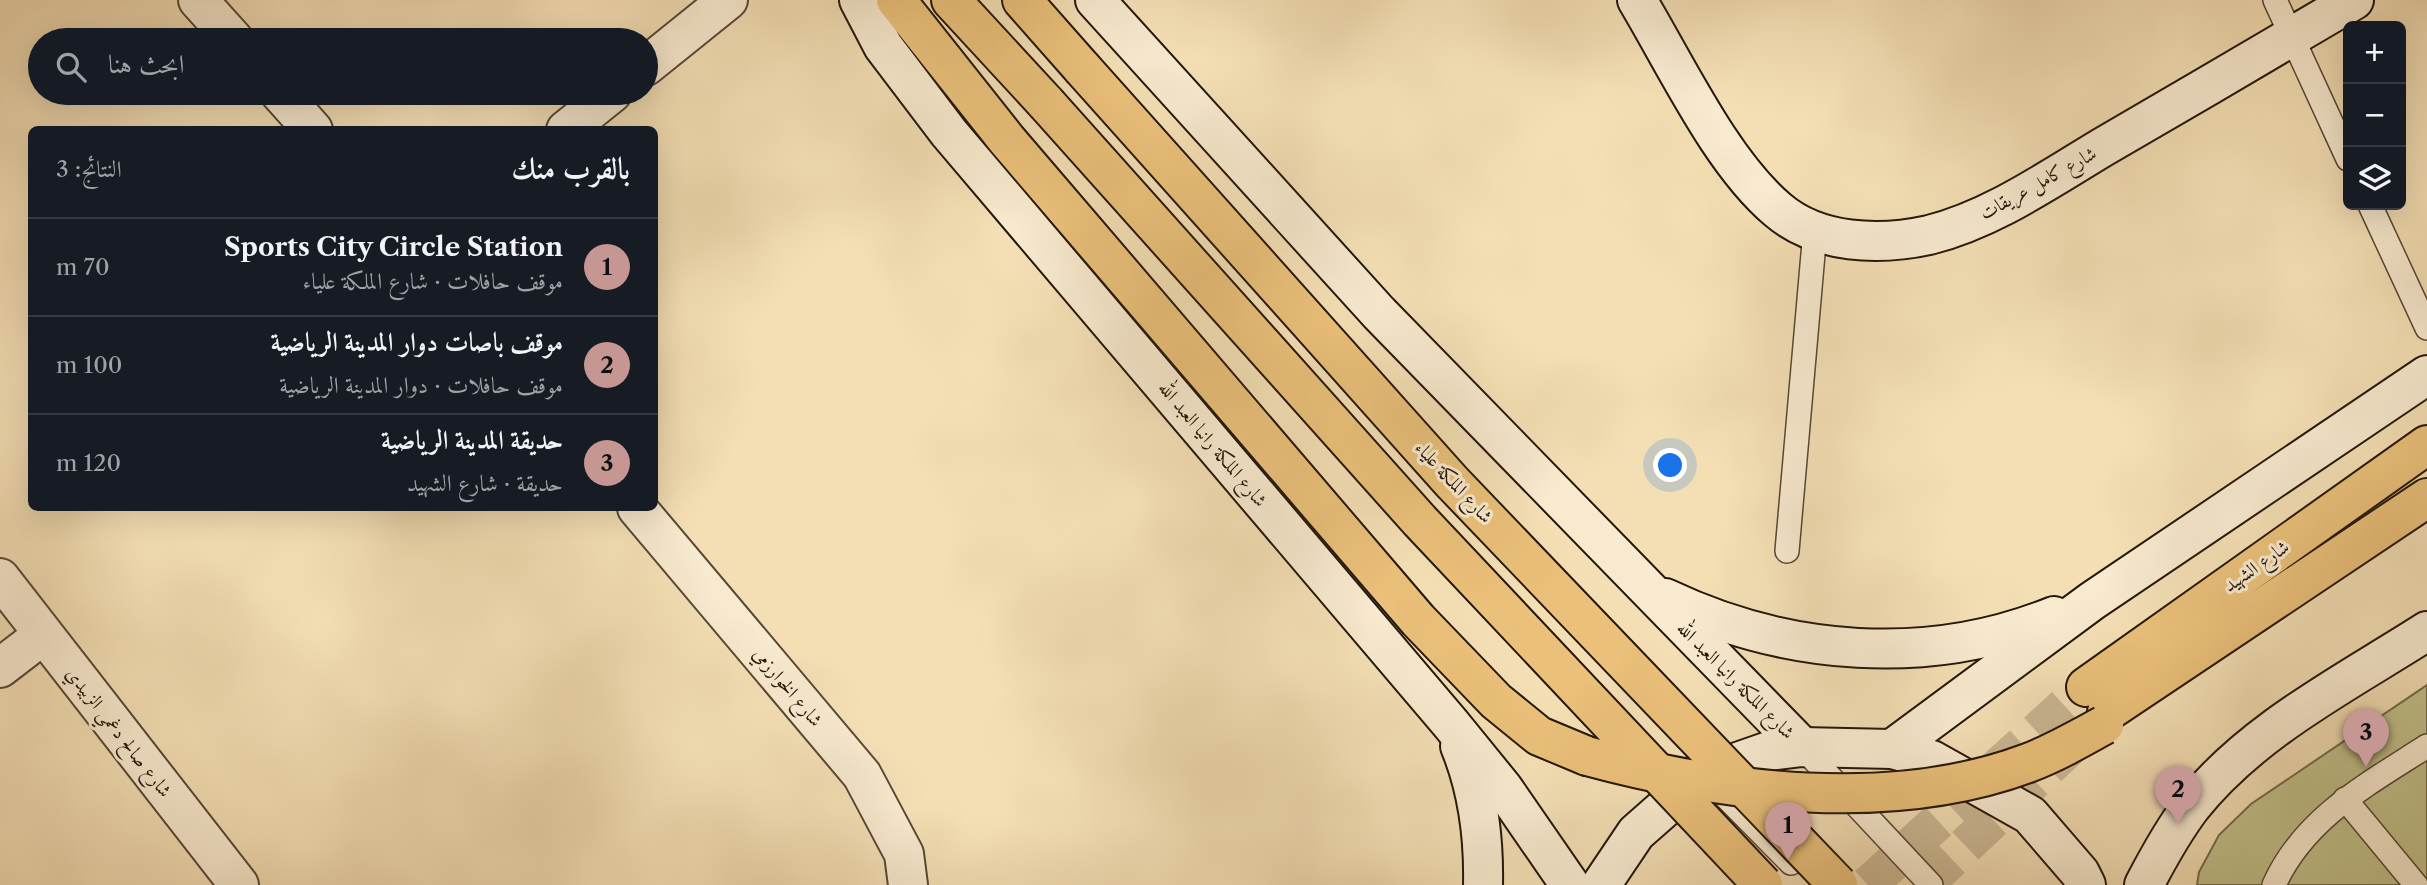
<!DOCTYPE html>
<html lang="ar">
<head>
<meta charset="utf-8">
<style>
  :root { --surface:#171b24; --page:#20242c; --text:#f1f3f6; --muted:#9ea1a6; --line:#363941; --accent:#c59692 }
  body { margin:0; font-family:"Libre Caslon Text",Amiri,serif; background:var(--page); color:var(--text); direction:rtl }
  .controls { position:absolute; right:21px; top:21px; display:grid; overflow:hidden; border-radius:10px; box-shadow:0 7px 28px #0002 }
  .controls button { width:63px; height:63px; display:grid; place-items:center; padding:0; border:0; border-bottom:2px solid var(--line); background:var(--surface); color:var(--text); font:35px sans-serif }
  .you { position:absolute; left:1671px; top:466px; width:24px; height:24px; margin:-18px; border:5px solid #fff; border-radius:50%; background:#1a73e8; box-shadow:0 0 0 10px #1a73e833 }
  .badge { display:grid; place-items:center; width:46px; height:46px; border-radius:50%; background:var(--accent); color:#111; font-size:23px; font-weight:700 }
  .pin { position:absolute; translate:-50% -58px; filter:drop-shadow(0 2px 4px #0008) }
  .pin::after { content:''; position:absolute; top:37px; width:24px; height:21px; background:inherit; clip-path:polygon(0 0,100% 0,50% 100%) }
  .list { margin:0; padding:0; list-style:none }
  h2 { display:flex; justify-content:space-between; align-items:center; height:91px; margin:0; padding:0 28px; font-size:30px }
  h2 small { font-size:23px; font-weight:400; color:var(--muted) }
  .list li { display:grid; grid-template-columns:46px 1fr auto; gap:21px; align-items:center; box-sizing:border-box; height:98px; padding:0 28px; border-top:2px solid var(--line) }
  .list b { display:block; font-size:26px; white-space:nowrap }
  .list p { margin:0; font-size:23px; white-space:nowrap; color:var(--muted) }
  .list em { font-size:23px; font-style:normal; color:var(--muted) }
  .icon { flex:none; width:38px; height:38px; fill:none; stroke:currentColor; stroke-width:2; stroke-linecap:round; stroke-linejoin:round }
  .map { position:relative; flex:none; width:2427px; height:885px; overflow:hidden; direction:ltr }
  .search { position:absolute; background:var(--surface); box-shadow:0 7px 28px #0002; left:28px; top:28px; width:630px; height:77px; display:flex; align-items:center; gap:18px; box-sizing:border-box; padding:0 24px; border-radius:38px; color:var(--muted); font-size:26px }
  .panel { position:absolute; background:var(--surface); box-shadow:0 7px 28px #0002; left:28px; top:126px; width:630px; height:385px; border-radius:10px; direction:rtl }
  .map>svg:first-child { display:block }
  .green { fill:#c1c08a; stroke:#726b4a; stroke-width:2 }
  .lines { fill:none; stroke-linecap:round; stroke-linejoin:round }
  .highway-tunnel { stroke:#cab793; stroke-width:38; stroke-dasharray:38 19; stroke-linecap:butt }
  .lane-casing { stroke:#574835; stroke-width:26 }
  .street-casing { stroke:#574835; stroke-width:42 }
  .secondary-casing { stroke:#23160a; stroke-width:42 }
  .primary-casing { stroke:#23160a; stroke-width:42 }
  .highway-casing { stroke:#23160a; stroke-width:42 }
  .lane { stroke:#f8eacf; stroke-width:23 }
  .street { stroke:#f8eacf; stroke-width:38 }
  .secondary { stroke:#f8eacf; stroke-width:38 }
  .primary { stroke:#eac07a; stroke-width:38 }
  .highway { stroke:#eac07a; stroke-width:38 }
  .primary-bridge-casing { stroke:#23160a; stroke-width:42; stroke-linecap:butt }
  .highway-bridge-casing { stroke:#23160a; stroke-width:42; stroke-linecap:butt }
  .primary-bridge { stroke:#eac07a; stroke-width:38 }
  .highway-bridge { stroke:#eac07a; stroke-width:38 }
  .labels { text-anchor:middle; dominant-baseline:central; stroke-width:6; stroke-linejoin:round; paint-order:stroke }
  .street-label { font-size:19px; fill:#23160a; stroke:#f8eacf }
</style>
</head>
<body>
<div class="map">
<svg width="2427" height="885" viewBox="0 0 2427 885">
  <rect width="100%" height="100%" fill="#f4dfb5"/>
  <filter id="stains"><feTurbulence type="fractalNoise" baseFrequency=".00286" numOctaves="4"/><feColorMatrix values="0 0 0 0 .2 0 0 0 0 .09 0 0 0 0 .02 0 0 0 .5 -.17"/></filter>
  <radialGradient id="worn" r=".72"><stop offset=".6" stop-color="#630" stop-opacity="0"/><stop offset="1" stop-color="#630" stop-opacity=".3"/></radialGradient>
  <polygon class="green" points="2427,685 2427,885 2197,885 2199,872 2219,835 2251,804"/>
  <g class="lines">
    <g class="highway-tunnel">
      <polyline points="1868,885 2086,687"/>
      <polyline points="1924,885 2073,744"/>
    </g>
    <g class="lane-casing">
      <g id="lane">
        <polyline points="2275,0 2348,159"/>
        <polyline points="2370,205 2427,328"/>
        <polyline points="1787,551 1815,231"/>
        <polyline points="1802,747 1931,885"/>
        <polyline points="1712,783 1791,863"/>
        <polyline points="2345,799 2416,885"/>
        <path d="M2274 885C2304 818 2368 784 2427 746"/>
      </g>
    </g>
    <g class="street-casing">
      <g id="street">
        <polyline points="198,0 234,40"/>
        <polyline points="646,66 728,0"/>
        <polyline points="280,93 313,130"/>
        <polyline points="566,130 612,93"/>
        <polyline points="637,508 862,775 904,854 908,885"/>
        <polyline points="0,578 239,885"/>
        <polyline points="0,668 43,635"/>
      </g>
    </g>
    <g class="secondary-casing">
      <g id="secondary">
        <polyline points="859,0 883,46 949,133 1451,724 1503,788 1570,885"/>
        <polyline points="1095,0 1379,313 1802,747"/>
        <path d="M1637 0C1676 65 1721 162 1778 210 1818 244 1879 246 1929 235 1992 219 2048 180 2103 147 2187 98 2270 50 2354 0"/>
        <path d="M1665 598C1787 656 1928 667 2054 616"/>
        <path d="M1460 746C1478 790 1484 837 1483 885"/>
        <polyline points="1892,749 2092,601 2427,375"/>
        <polyline points="1601,885 1636,833 1703,774 1769,751 1802,747 1892,749 1932,760 2030,815 2080,873 2086,885"/>
        <path d="M2144 885C2158 858 2173 831 2191 807 2252 730 2346 683 2427 631"/>
      </g>
    </g>
    <g class="primary-casing">
      <g id="primary">
        <polyline points="951,0 1046,103"/>
        <polyline points="1022,0 1082,68"/>
      </g>
    </g>
    <g class="highway-casing">
      <g id="highway">
        <polyline points="896,0 1007,140 1418,620 1496,701 1539,736 1587,756"/>
        <polyline points="2086,687 2427,445"/>
        <polyline points="2107,712 2427,498"/>
      </g>
    </g>
    <use href="#lane" class="lane"/>
    <use href="#street" class="street"/>
    <use href="#secondary" class="secondary"/>
    <use href="#primary" class="primary"/>
    <use href="#highway" class="highway"/>
    <g class="primary-bridge-casing">
      <g id="primary-bridge">
        <polyline points="1082,68 1452,482 1838,885"/>
        <polyline points="1046,103 1420,521 1763,885"/>
      </g>
    </g>
    <g class="highway-bridge-casing">
      <path id="highway-bridge" d="M1587 756C1723 793 1892 814 2028 763 2054 753 2079 739 2104 725"/>
    </g>
    <use href="#primary-bridge" class="primary-bridge"/>
    <use href="#highway-bridge" class="highway-bridge"/>
  </g>
  <g class="labels">
    <g class="street-label">
      <text transform="translate(2038 183) rotate(-29)">شارع كامل عريقات</text>
      <text transform="translate(1213 444) rotate(50)">شارع الملكة رانيا العبد الله</text>
      <text transform="translate(1454 482) rotate(47)">شارع الملكة علياء</text>
      <text transform="translate(2256 566) rotate(-35)">شارع الشهيد</text>
      <text transform="translate(1736 680) rotate(45)">شارع الملكة رانيا العبد الله</text>
      <text transform="translate(788 687) rotate(50)">شارع الخوارزمي</text>
      <text transform="translate(119 732) rotate(52)">شارع صالح دغمي الزبيدي</text>
    </g>
  </g>
  <rect width="100%" height="100%" filter="url(#stains)"/>
  <rect width="100%" height="100%" fill="url(#worn)"/>
</svg>
<div class="controls">
<button>+</button>
<button>−</button>
<button><svg class="icon" aria-label="layers" viewBox="0 0 24 24"><path d="M12 4l9 5-9 5-9-5zM3 14l9 5 9-5"/></svg></button>
</div>
<div class="you"></div>
<div class="pin badge" style="left:1788px;top:860px">1</div>
<div class="pin badge" style="left:2178px;top:824px">2</div>
<div class="pin badge" style="left:2366px;top:767px">3</div>
<div class="search"><svg class="icon" aria-label="search" viewBox="0 0 24 24"><circle cx="10" cy="10" r="6"/><path d="M15 15l6 6"/></svg>ابحث هنا</div>
<section class="panel">
<h2>بالقرب منك<small>النتائج: 3</small></h2>
<ul class="list">
<li><span class="badge">1</span><div><b>Sports City Circle Station</b><p>موقف حافلات · شارع الملكة علياء</p></div><em>70 m</em></li>
<li><span class="badge">2</span><div><b>موقف باصات دوار المدينة الرياضية</b><p>موقف حافلات · دوار المدينة الرياضية</p></div><em>100 m</em></li>
<li><span class="badge">3</span><div><b>حديقة المدينة الرياضية</b><p>حديقة · شارع الشهيد</p></div><em>120 m</em></li>
</ul>
</section>
</div>
</body>
</html>
